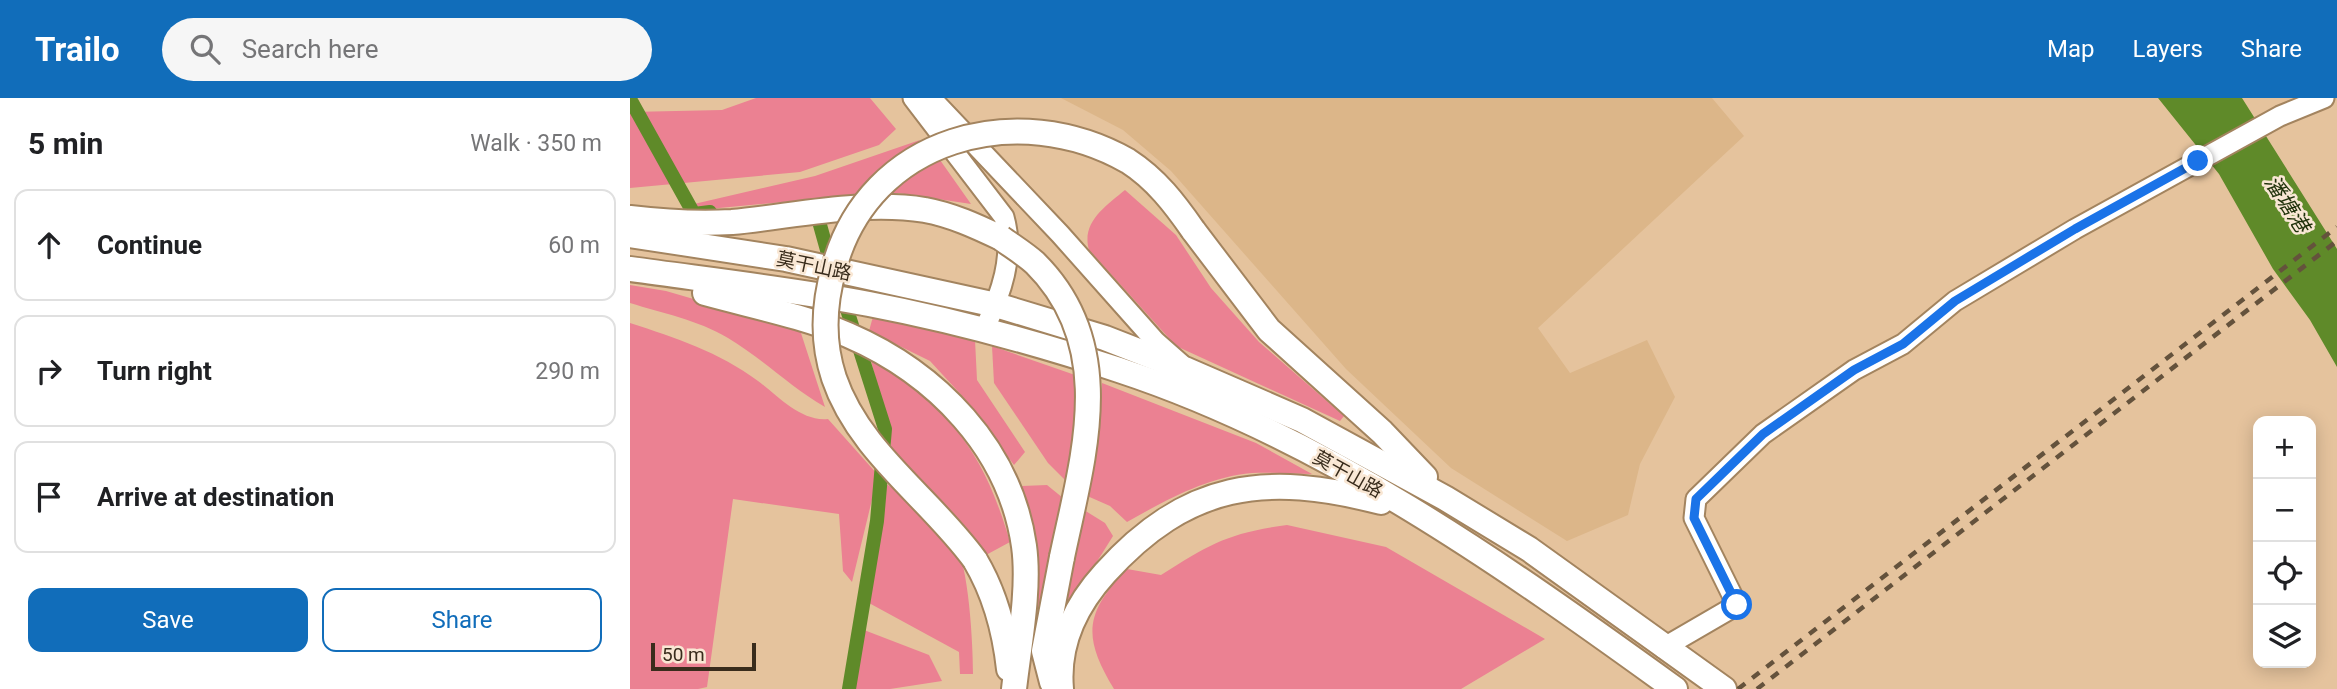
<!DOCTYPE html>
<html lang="en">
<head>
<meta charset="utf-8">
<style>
  :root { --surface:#fff; --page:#f6f6f6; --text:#202124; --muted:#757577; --line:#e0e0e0; --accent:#116dba }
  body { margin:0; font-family:Roboto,"Noto Sans SC",sans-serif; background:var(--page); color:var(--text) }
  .controls { position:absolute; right:21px; bottom:21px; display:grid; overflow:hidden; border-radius:14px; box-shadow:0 4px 18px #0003 }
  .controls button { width:63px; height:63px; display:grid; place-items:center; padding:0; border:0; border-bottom:2px solid var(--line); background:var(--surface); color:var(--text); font:35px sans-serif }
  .scale { position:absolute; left:21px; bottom:18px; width:105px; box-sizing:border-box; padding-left:7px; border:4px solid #392c1c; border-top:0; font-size:19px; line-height:24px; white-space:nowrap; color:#392c1c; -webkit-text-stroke:5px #f9e7d4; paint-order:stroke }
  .stop { position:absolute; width:21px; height:21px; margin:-16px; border:5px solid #1a73e8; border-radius:50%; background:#fff }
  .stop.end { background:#1a73e8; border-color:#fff; box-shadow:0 2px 7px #0008 }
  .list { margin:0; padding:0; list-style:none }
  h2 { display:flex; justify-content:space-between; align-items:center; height:91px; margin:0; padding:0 28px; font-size:30px }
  h2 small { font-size:23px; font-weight:400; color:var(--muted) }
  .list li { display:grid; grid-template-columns:46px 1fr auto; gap:21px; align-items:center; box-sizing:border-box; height:112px; margin:0 14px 14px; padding:0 14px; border:2px solid var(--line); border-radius:14px }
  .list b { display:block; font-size:26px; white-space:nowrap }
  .list em { font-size:23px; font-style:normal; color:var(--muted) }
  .actions { display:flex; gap:14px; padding:21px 28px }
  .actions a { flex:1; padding:16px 0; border:2px solid var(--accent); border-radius:14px; text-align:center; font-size:24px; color:var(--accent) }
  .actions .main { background:var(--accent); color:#fff }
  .icon { flex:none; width:38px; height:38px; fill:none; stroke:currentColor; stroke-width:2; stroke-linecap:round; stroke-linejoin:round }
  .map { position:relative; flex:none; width:1707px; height:591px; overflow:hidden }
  header { display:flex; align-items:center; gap:42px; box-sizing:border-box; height:98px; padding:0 35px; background:var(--accent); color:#fff }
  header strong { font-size:33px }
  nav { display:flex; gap:38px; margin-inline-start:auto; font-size:24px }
  .search { width:490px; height:63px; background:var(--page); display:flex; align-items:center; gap:18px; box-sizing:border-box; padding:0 24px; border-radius:38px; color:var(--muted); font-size:26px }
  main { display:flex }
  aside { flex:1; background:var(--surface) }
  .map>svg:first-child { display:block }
  .built { fill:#dcb689 }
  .green { fill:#eb8192 }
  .water { fill:#5f8a29 }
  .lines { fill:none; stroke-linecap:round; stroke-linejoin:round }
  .canal { stroke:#5f8a29; stroke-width:14 }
  .secondary-casing { stroke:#a3845f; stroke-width:23 }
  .highway-casing { stroke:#a3845f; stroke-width:28 }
  .secondary { stroke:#fff; stroke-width:19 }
  .highway { stroke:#fff; stroke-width:24 }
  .rail { stroke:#64523c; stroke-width:4.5; stroke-dasharray:9 9; stroke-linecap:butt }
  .highway-bridge-casing { stroke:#a3845f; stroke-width:28; stroke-linecap:butt }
  .highway-bridge { stroke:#fff; stroke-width:24 }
  .route { stroke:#1a73e8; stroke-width:9 }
  .labels { text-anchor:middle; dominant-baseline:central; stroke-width:5; stroke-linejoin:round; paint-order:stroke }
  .street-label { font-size:19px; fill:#392c1c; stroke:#f9e7d4 }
  .water-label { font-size:21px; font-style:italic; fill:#1e3009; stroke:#f9e7d4 }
</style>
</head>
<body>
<header>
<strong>Trailo</strong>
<div class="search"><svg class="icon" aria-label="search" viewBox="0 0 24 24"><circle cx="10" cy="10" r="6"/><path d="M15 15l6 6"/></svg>Search here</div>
<nav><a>Map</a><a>Layers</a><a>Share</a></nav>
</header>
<main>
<aside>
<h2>5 min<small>Walk · 350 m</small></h2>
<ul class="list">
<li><svg class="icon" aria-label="ahead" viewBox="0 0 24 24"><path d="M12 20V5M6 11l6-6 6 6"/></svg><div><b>Continue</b></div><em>60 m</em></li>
<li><svg class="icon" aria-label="right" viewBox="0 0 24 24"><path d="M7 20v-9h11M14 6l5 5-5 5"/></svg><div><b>Turn right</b></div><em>290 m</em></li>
<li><svg class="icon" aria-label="arrive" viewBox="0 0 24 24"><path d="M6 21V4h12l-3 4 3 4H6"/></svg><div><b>Arrive at destination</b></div></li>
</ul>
<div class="actions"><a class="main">Save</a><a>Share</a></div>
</aside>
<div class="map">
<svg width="1707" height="591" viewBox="0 0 1707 591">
  <rect width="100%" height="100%" fill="#e5c39d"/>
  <polygon class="built" points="431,0 1082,0 1114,38 908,230 940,275 1017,242 1045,299 1010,366 998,417 937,443 821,370 716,271 541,73 493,32"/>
  <g class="green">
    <polygon points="126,0 240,0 266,31 249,47 170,74 0,90 0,14 92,12"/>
    <polygon points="290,42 228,97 68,112 64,106 185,78"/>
    <polygon points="310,62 341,106 268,95 256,97 282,74"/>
    <path d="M495 92 546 137 581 190 629 244 714 318 710 323 546 248 459 152C451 124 476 108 495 92Z"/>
    <path d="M0 187 36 193 170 232 195 309C159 288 133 261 98 240 68 222 32 215 0 205Z"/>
    <polygon points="244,215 345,242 347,282 395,354 384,367 335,301 300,263 239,233"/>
    <path d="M0 225C46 240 89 254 128 283 148 298 171 324 198 321L248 377 222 484 213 473 209 416 103 401 77 589 68 591H0Z"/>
    <polygon points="362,248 445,277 448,316 435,382 418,365 364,285"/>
    <path d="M241 262C321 310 354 355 380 444L356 457 336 429 263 356Z"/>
    <path d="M472 285 626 345 682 376C662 376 642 374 622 375 577 379 536 402 497 424L480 408 455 397 469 337Z"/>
    <path d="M256 386C279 400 310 418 324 441 339 468 343 545 343 576H330L329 554 239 505Z"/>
    <polygon points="417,387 433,400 413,508 404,512 399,425 392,388"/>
    <polygon points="454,412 475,425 483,438 436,513 431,512"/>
    <path d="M657 427 756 449 915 541 831 591H484C452 538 455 515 497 471L531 477C580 446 598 435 657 427Z"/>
    <polygon points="234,532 299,557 312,583 260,591 224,591"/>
  </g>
  <polygon class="water" points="1528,0 1612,0 1707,151 1707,269 1680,222 1643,171 1589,76"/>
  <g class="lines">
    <g class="canal">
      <polyline points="0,1 64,116 80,114"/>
      <polyline points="185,109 202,170"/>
      <polyline points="213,199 255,331 247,423 219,591"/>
    </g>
    <g class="secondary-casing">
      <g id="secondary">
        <path d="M283 0 374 119C385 158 371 196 354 232"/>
        <polyline points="301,0 430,136 526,244 551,266"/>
        <polyline points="1033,550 1107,507 1064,420 1066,401 1133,336 1224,272 1273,246 1325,203 1445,131 1650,18 1694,0"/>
      </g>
    </g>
    <g class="highway-casing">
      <g id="highway">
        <path d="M0 120C34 124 68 126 102 124 165 118 232 102 295 112 322 117 346 128 371 140"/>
        <polyline points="563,132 639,232 752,334 795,379"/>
        <polyline points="0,137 156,161 366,207 475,240 557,272 672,322 815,400 899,451 1094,591"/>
        <path d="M0 171C79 182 160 191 239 206 323 222 407 245 489 272 693 339 872 466 1045 591"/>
        <path d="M75 195C122 208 173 218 218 237 306 275 380 350 394 448 400 491 389 547 384 591"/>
        <path d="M345 462C364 494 375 534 379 571"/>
        <polyline points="422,584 414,553 432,459"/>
        <path d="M431 591C427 546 445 508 475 475 557 384 635 374 751 404"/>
      </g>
    </g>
    <use href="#secondary" class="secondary"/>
    <use href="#highway" class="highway"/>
    <g class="rail">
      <polyline points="1108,591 1707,129"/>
      <polyline points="1127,591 1707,143"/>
    </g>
    <g class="highway-bridge-casing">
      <g id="highway-bridge">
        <path d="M371 140C382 148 395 156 405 165 489 248 453 359 432 459"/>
        <path d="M345 462C300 400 229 354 204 280 192 244 194 205 204 170 239 39 388 0 498 63 526 81 545 106 563 132"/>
      </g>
    </g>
    <use href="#highway-bridge" class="highway-bridge"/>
  </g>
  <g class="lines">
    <polyline class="route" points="1107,507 1064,420 1066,401 1133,336 1224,272 1273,246 1325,203 1445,131 1568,63"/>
  </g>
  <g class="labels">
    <g class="street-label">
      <text transform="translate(184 168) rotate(12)">莫干山路</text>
      <text transform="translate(718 376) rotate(29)">莫干山路</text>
    </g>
    <g class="water-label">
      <text transform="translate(1657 106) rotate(57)">潘塘港</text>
    </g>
  </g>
</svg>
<div class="controls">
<button>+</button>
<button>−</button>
<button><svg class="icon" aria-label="locate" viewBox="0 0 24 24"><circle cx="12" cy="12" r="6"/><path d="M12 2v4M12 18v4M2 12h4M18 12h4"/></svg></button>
<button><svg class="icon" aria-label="layers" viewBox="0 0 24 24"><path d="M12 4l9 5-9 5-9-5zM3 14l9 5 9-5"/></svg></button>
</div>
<div class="scale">50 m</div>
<div class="stop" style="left:1107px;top:507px"></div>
<div class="stop end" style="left:1568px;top:63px"></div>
</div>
</main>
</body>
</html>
